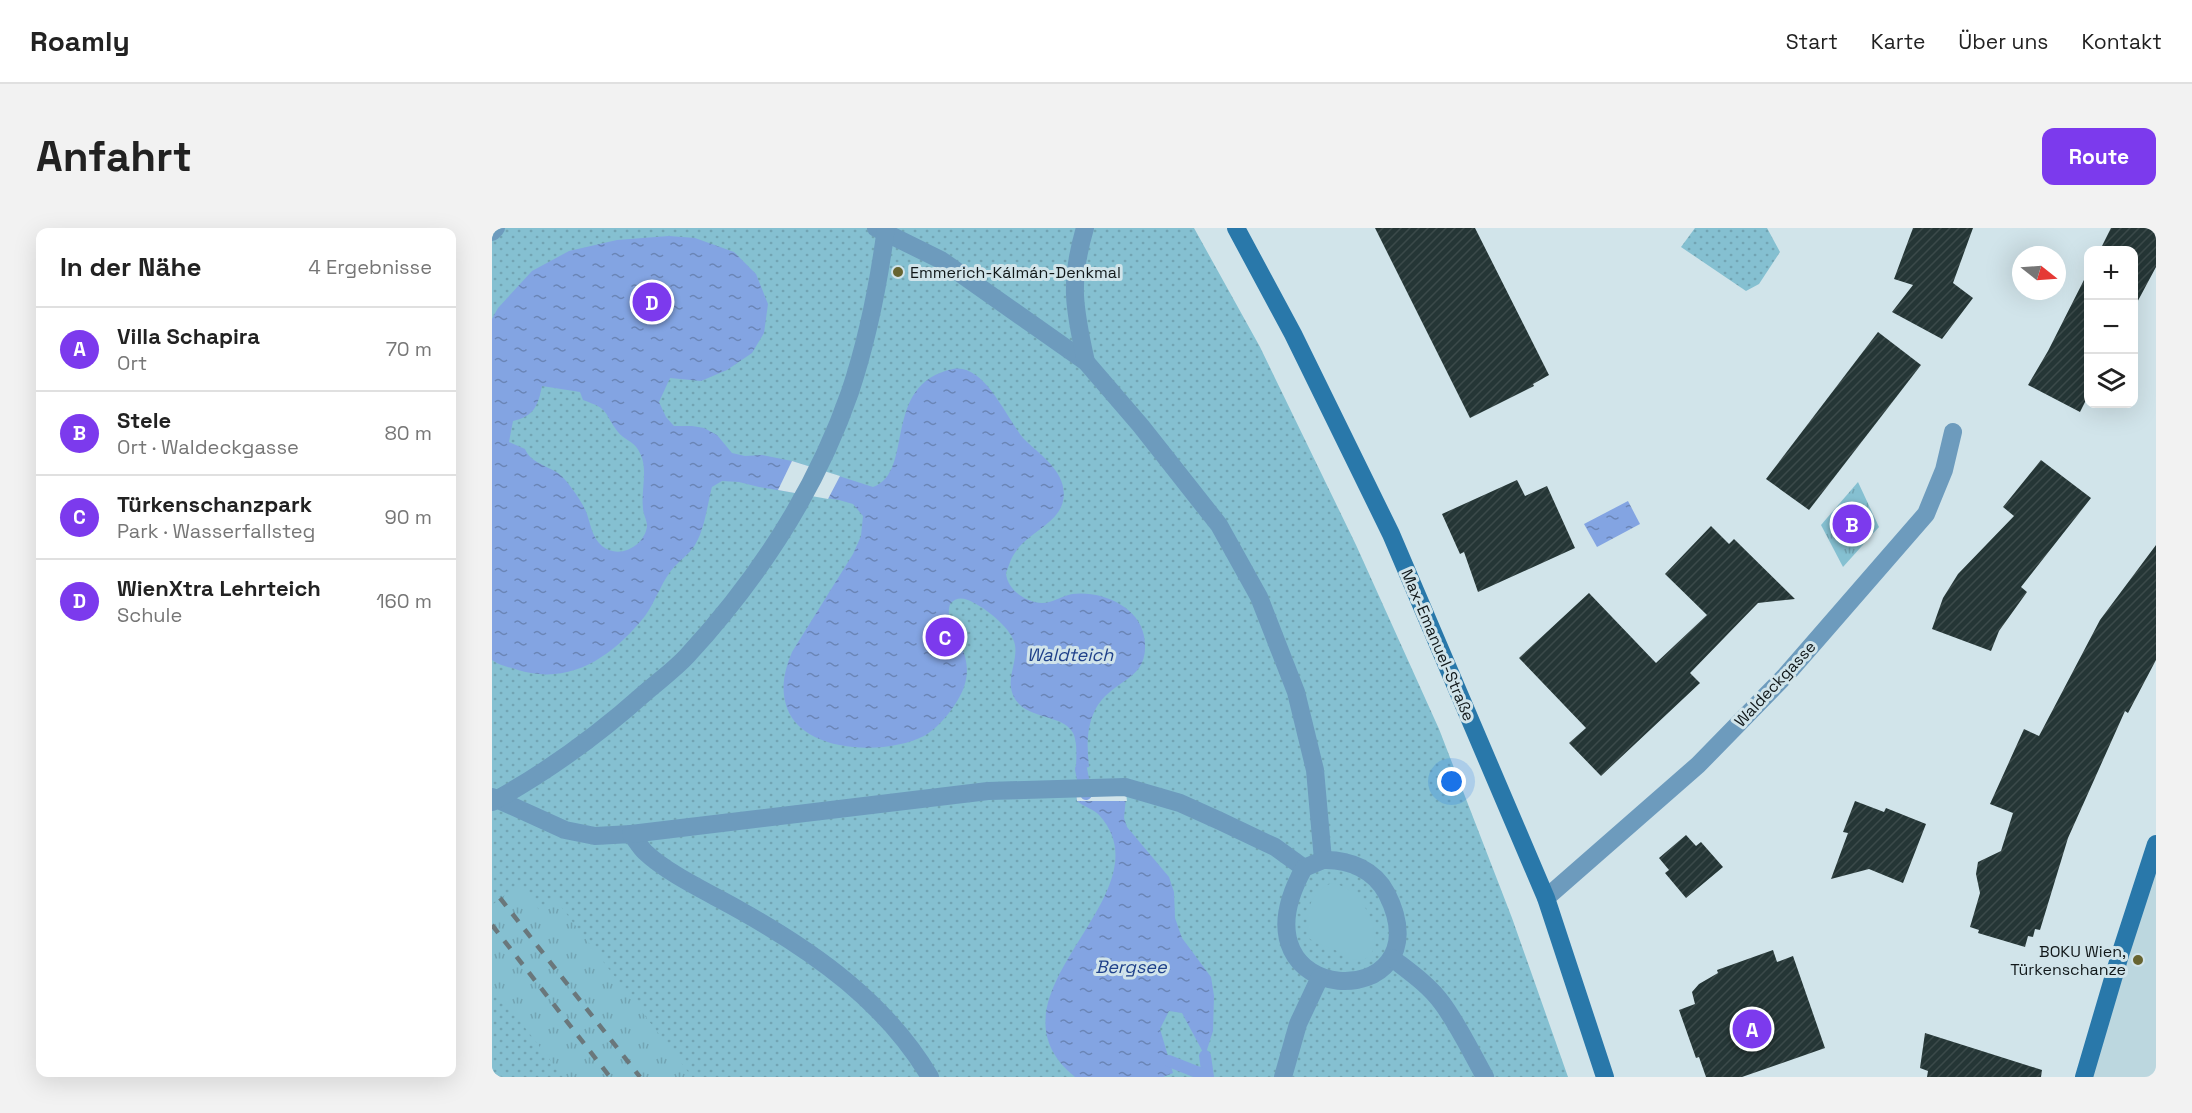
<!DOCTYPE html>
<html lang="de">
<head>
<meta charset="utf-8">
<style>
  :root { --surface:#fff; --page:#f2f2f2; --text:#222; --muted:#767676; --line:#e0e0e0; --accent:#7c3aed }
  body { margin:0; font-family:"Space Grotesk",sans-serif; background:var(--page); color:var(--text) }
  .controls { position:absolute; right:18px; top:18px; display:grid; overflow:hidden; border-radius:12px; box-shadow:0 6px 24px #0002 }
  .controls button { width:54px; height:54px; display:grid; place-items:center; padding:0; border:0; border-bottom:2px solid var(--line); background:var(--surface); color:var(--text); font:30px sans-serif }
  .compass { position:absolute; left:1520px; top:18px; width:54px; height:54px; border-radius:50%; background:var(--surface); box-shadow:0 6px 24px #0002; rotate:107deg }
  .you { position:absolute; left:960px; top:554px; width:21px; height:21px; margin:-15px; border:4px solid #fff; border-radius:50%; background:#1a73e8; box-shadow:0 0 0 9px #1a73e833 }
  .badge { display:grid; place-items:center; width:39px; height:39px; border-radius:50%; background:var(--accent); color:#fff; font-size:20px; font-weight:700 }
  .pin { position:absolute; translate:-50% -50%; border:3px solid #fff; box-shadow:0 2px 6px #0006 }
  .list { margin:0; padding:0; list-style:none }
  h2 { display:flex; justify-content:space-between; align-items:center; height:78px; margin:0; padding:0 24px; font-size:26px }
  h2 small { font-size:20px; font-weight:400; color:var(--muted) }
  .list li { display:grid; grid-template-columns:39px 1fr auto; gap:18px; align-items:center; box-sizing:border-box; height:84px; padding:0 24px; border-top:2px solid var(--line) }
  .list b { display:block; font-size:22px; white-space:nowrap }
  .list p { margin:0; font-size:20px; white-space:nowrap; color:var(--muted) }
  .list em { font-size:20px; font-style:normal; color:var(--muted) }
  .icon { flex:none; width:33px; height:33px; fill:none; stroke:currentColor; stroke-width:2; stroke-linecap:round; stroke-linejoin:round }
  .map { position:relative; flex:none; width:1664px; height:849px; overflow:hidden; border-radius:12px }
  header { display:flex; align-items:center; gap:36px; box-sizing:border-box; height:84px; padding:0 30px; background:var(--surface); border-bottom:2px solid var(--line) }
  header strong { font-size:28px }
  nav { display:flex; gap:33px; margin-inline-start:auto; font-size:21px }
  .intro { display:flex; align-items:center; justify-content:space-between; box-sizing:border-box; height:144px; padding:0 36px }
  h1 { margin:0; font-size:42px }
  .button { padding:15px 27px; border-radius:12px; background:var(--accent); color:#fff; font-size:21px; font-weight:700 }
  main { display:flex; gap:36px; padding:0 36px }
  aside { flex:1; background:var(--surface); border-radius:12px; box-shadow:0 6px 24px #0002 }
  .map>svg:first-child { display:block }
  .built { fill:#bcd7df }
  .grass { fill:url(#grass-tufts) }
  .park { fill:url(#park-dots) }
  .pitch { fill:#85c0d1 }
  .water { fill:url(#water-ripples); fill-rule:evenodd }
  .pier { fill:#d1e4ea }
  .lines { fill:none; stroke-linecap:round; stroke-linejoin:round }
  .stream { stroke:#83a4e2; stroke-width:12 }
  .building { fill:url(#building-hatch) }
  .street { stroke:#6d9bbd; stroke-width:18 }
  .secondary { stroke:#2978aa; stroke-width:18 }
  .rail { stroke:#6a777b; stroke-width:4.5; stroke-dasharray:10 10; stroke-linecap:butt }
  .poi-dot { fill:#676431; stroke:#d1e4ea; stroke-width:2 }
  .labels { text-anchor:middle; dominant-baseline:central; stroke-width:6; stroke-linejoin:round; paint-order:stroke }
  .poi-label { font-size:16px; fill:#11181a; stroke:#d1e4ea; text-anchor:start }
  .street-label { font-size:16px; fill:#11181a; stroke:#d1e4ea }
  .water-label { font-size:18px; font-style:italic; fill:#1f418a; stroke:#d1e4ea }
</style>
</head>
<body>
<header>
<strong>Roamly</strong>
<nav><a>Start</a><a>Karte</a><a>Über uns</a><a>Kontakt</a></nav>
</header>
<div class="intro"><h1>Anfahrt</h1><a class="button">Route</a></div>
<main>
<aside>
<h2>In der Nähe<small>4 Ergebnisse</small></h2>
<ul class="list">
<li><span class="badge">A</span><div><b>Villa Schapira</b><p>Ort</p></div><em>70 m</em></li>
<li><span class="badge">B</span><div><b>Stele</b><p>Ort · Waldeckgasse</p></div><em>80 m</em></li>
<li><span class="badge">C</span><div><b>Türkenschanzpark</b><p>Park · Wasserfallsteg</p></div><em>90 m</em></li>
<li><span class="badge">D</span><div><b>WienXtra Lehrteich</b><p>Schule</p></div><em>160 m</em></li>
</ul>
</aside>
<div class="map">
<svg width="1664" height="849" viewBox="0 0 1664 849">
  <defs>
    <pattern id="grass-tufts" width="24" height="20" patternUnits="userSpaceOnUse" patternTransform="scale(1.5)"><rect width="24" height="20" fill="#85c0d1"/><path d="M3 7l-1-3M5 7V3M7 7l1-3M15 17l-1-3M17 17v-4M19 17l1-3" fill="none" stroke="#72a4b3"/></pattern>
    <pattern id="park-dots" width="8" height="8" patternUnits="userSpaceOnUse" patternTransform="scale(1.5)"><rect width="8" height="8" fill="#85c0d1"/><path d="M2 2h.1M6 6h.1" fill="none" stroke="#72a4b3" stroke-width="1.8" stroke-linecap="round"/></pattern>
    <pattern id="water-ripples" width="26" height="14" patternUnits="userSpaceOnUse" patternTransform="scale(1.5)"><rect width="26" height="14" fill="#83a4e2"/><path d="M2 4q2-2 4 0t4 0M15 11q2-2 4 0t4 0" fill="none" stroke="#6a85b6"/></pattern>
    <pattern id="building-hatch" width="6" height="6" patternUnits="userSpaceOnUse" patternTransform="scale(1.5)"><rect width="6" height="6" fill="#253636"/><path d="M-1 1l2-2M0 6l6-6M5 7l2-2" fill="none" stroke="#3b4a4a"/></pattern>
  </defs>
  <rect width="100%" height="100%" fill="#d1e4ea"/>
  <polygon class="built" points="1664,614 1664,849 1593,849"/>
  <g class="grass">
    <polygon points="1366,254 1387,299 1351,339 1329,297"/>
    <polygon points="0,623 420,849 0,849"/>
  </g>
  <g class="park">
    <polygon points="0,0 702,0 768,119 864,317 947,501 1020,690 1076,849 200,849 63,671 48,683 27,656 0,677"/>
    <polygon points="1203,0 1275,0 1288,24 1267,56 1254,63 1189,19"/>
    <polygon points="0,757 71,849 0,849"/>
  </g>
  <path class="pitch" d="M840 655C883 663 898 735 865 732 856 731 851 725 843 722 834 718 826 717 818 711 810 689 818 663 840 655Z"/>
  <g class="water">
    <path d="M177 8 203 10 242 24 264 46 276 76 272 105 260 125 235 142 209 153 178 150 167 174 174 189 182 198H200L212 200 225 207 240 225 253 228 270 227 300 233 381 259C424 244 388 156 461 141 493 135 515 192 532 211 548 227 577 245 571 273 565 300 526 306 517 337 517 337 514 345 514 345 515 362 535 375 550 375 560 375 570 368 580 366 608 362 647 378 652 408 660 454 620 449 603 482 594 501 595 519 597 539L584 542C584 531 586 515 581 505 571 486 536 492 523 471 512 453 526 435 523 417 521 402 495 381 482 375 473 370 465 368 458 376 450 401 485 421 472 459 466 476 448 499 432 508 393 528 304 526 293 473 289 455 294 439 300 424L361 326 369 308 371 288 361 276 347 272 267 259 247 254 230 253 220 259C215 278 213 300 203 317 197 327 185 334 178 344 168 358 163 374 153 388 121 428 79 458 26 442 17 439 8 438 0 432V91L6 80 40 43 77 23 125 12ZM50 158 88 164 91 172C119 182 110 183 126 204 134 214 144 212 150 230 155 246 149 264 151 280 151 286 155 292 155 298 153 318 127 332 110 318 100 309 99 298 95 286 92 278 86 269 81 262 77 256 71 249 66 245 55 238 38 234 33 221L17 214 21 193C42 188 46 178 50 158Z"/>
    <polygon points="1136,273 1148,296 1105,319 1092,296"/>
    <path d="M584 566 634 569 632 590 635 599 677 649 682 664 683 690 690 710 719 749 722 768 721 803 713 828 690 785 677 783 668 801 681 845 671 849H583C482 767 678 668 608 588 602 581 592 579 585 573Z"/>
  </g>
  <g class="pier">
    <polygon points="300,233 348,248 336,271 286,262"/>
    <polygon points="584,563 634,565 635,573 585,573"/>
  </g>
  <g class="lines">
    <g class="stream">
      <polyline points="589,541 594,566"/>
      <polyline points="713,828 716,849"/>
      <polyline points="677,833 715,848"/>
    </g>
  </g>
  <g class="building">
    <polygon points="883,0 983,0 1057,147 1041,156 1042,158 978,190"/>
    <polygon points="1421,0 1481,0 1461,55 1481,70 1450,111 1400,84 1421,57 1402,51"/>
    <polygon points="1619,0 1664,0 1664,39 1641,82 1641,22 1608,22"/>
    <polygon points="1596,44 1596,168 1588,184 1536,157 1556,123"/>
    <polygon points="1386,104 1429,137 1317,282 1274,251"/>
    <polygon points="1549,232 1599,270 1529,359 1535,364 1507,403 1499,423 1440,401 1451,370 1466,346 1522,288 1511,279"/>
    <polygon points="1025,252 1033,268 1055,258 1083,320 986,364 972,324 968,326 950,286"/>
    <polygon points="1219,298 1237,316 1242,311 1303,371 1266,375 1198,445 1208,455 1109,548 1077,515 1094,500 1027,430 1097,365 1164,435 1215,387 1173,346"/>
    <polygon points="1664,317 1664,432 1636,485 1633,483 1576,610 1548,702 1543,701 1541,709 1536,708 1533,719 1486,705 1487,702 1478,699 1488,665 1484,646 1486,634 1509,623 1521,585 1498,576 1532,501 1547,508 1608,392"/>
    <polygon points="1363,573 1392,584 1394,580 1434,596 1411,655 1377,641 1339,651 1356,605 1351,604"/>
    <polygon points="1194,607 1204,618 1209,614 1231,639 1194,670 1173,645 1177,642 1167,630"/>
    <polygon points="1281,722 1285,734 1301,728 1333,820 1250,849 1214,849 1207,829 1204,830 1187,782 1203,776 1200,764 1207,756 1226,745 1225,742"/>
    <polygon points="1433,805 1550,842 1549,849 1435,849 1436,843 1428,840"/>
  </g>
  <g class="lines">
    <g class="street">
      <polyline points="384,0 449,32 594,134 649,198 727,297 767,369 804,464 823,542 831,632"/>
      <path d="M593 0C577 54 582 80 594 134"/>
      <polyline points="0,4 4,0"/>
      <path d="M0 569 73 602 103 608 139 606C144 612 148 619 153 624 177 647 222 667 251 684 324 725 394 775 438 849"/>
      <path d="M0 574C57 543 106 507 154 464 168 452 183 441 195 428 265 352 324 262 358 164 375 113 387 53 394 0"/>
      <polyline points="139,606 496,563 633,559 688,575 728,593 783,619 812,640"/>
      <path d="M831 632C857 631 883 642 895 666 956 788 732 784 812 640Z"/>
      <polyline points="1054,670 1206,537 1294,447 1434,286 1452,242 1461,204"/>
      <path d="M900 730C918 744 937 757 950 775 967 798 979 824 993 849"/>
      <polyline points="791,849 806,796 828,749"/>
    </g>
    <g class="secondary">
      <polyline points="744,0 801,106 899,306 1054,670 1113,849"/>
      <polyline points="1592,849 1628,727 1664,616"/>
    </g>
    <g class="rail">
      <polyline points="8,670 148,849"/>
      <polyline points="0,697 118,849"/>
    </g>
  </g>
  <g class="poi-dot">
    <circle cx="406" cy="44" r="6"/>
    <circle cx="1646" cy="732" r="6"/>
  </g>
  <g class="labels">
    <g class="poi-label">
      <text x="418" y="44">Emmerich-Kálmán-Denkmal</text>
      <text x="1634" y="723" text-anchor="end">BOKU Wien,<tspan x="1634" dy="18">Türkenschanze</tspan></text>
    </g>
    <g class="street-label">
      <text transform="translate(946 417) rotate(67)">Max-Emanuel-Straße</text>
      <text transform="translate(1283 456) rotate(-47)">Waldeckgasse</text>
    </g>
    <g class="water-label">
      <text x="578" y="426">Waldteich</text>
      <text x="639" y="738">Bergsee</text>
    </g>
  </g>
</svg>
<div class="controls">
<button>+</button>
<button>−</button>
<button><svg class="icon" aria-label="layers" viewBox="0 0 24 24"><path d="M12 4l9 5-9 5-9-5zM3 14l9 5 9-5"/></svg></button>
</div>
<svg class="compass" viewBox="-18 -18 36 36"><path d="M0-13l5 13h-10z" fill="#e53935"/><path d="M0 13l5-13h-10z" fill="#767676"/></svg>
<div class="you"></div>
<div class="pin badge" style="left:1260px;top:801px">A</div>
<div class="pin badge" style="left:1360px;top:296px">B</div>
<div class="pin badge" style="left:453px;top:409px">C</div>
<div class="pin badge" style="left:160px;top:74px">D</div>
</div>
</main>
</body>
</html>
